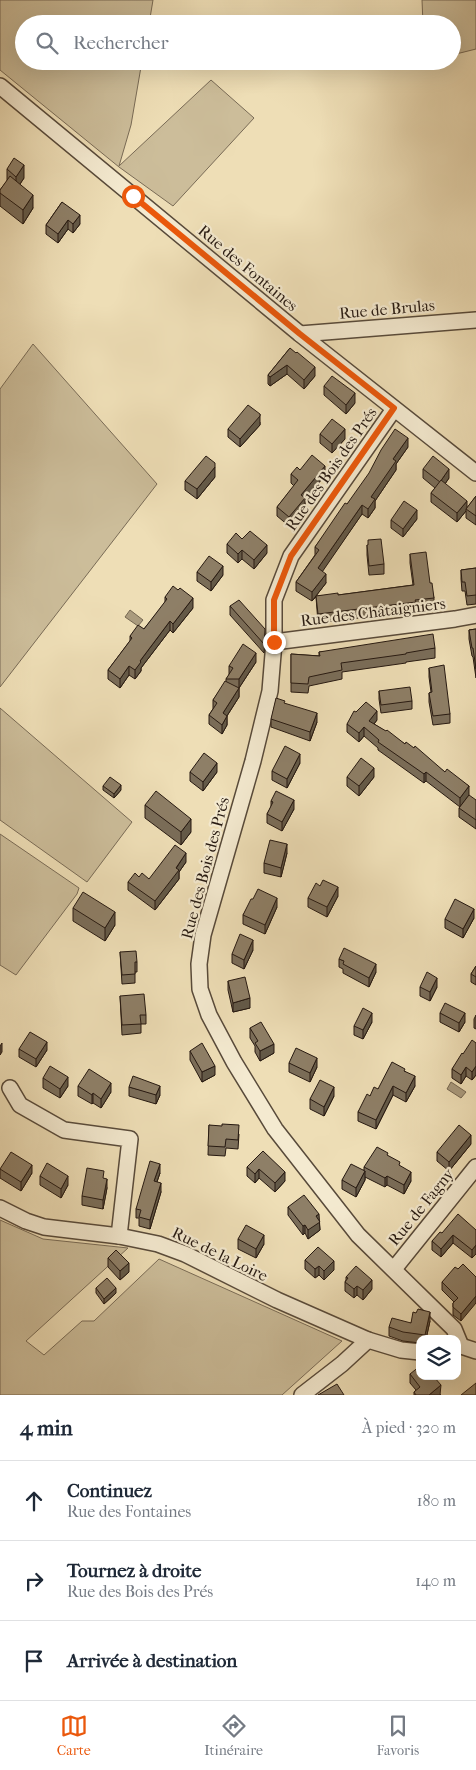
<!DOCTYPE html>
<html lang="fr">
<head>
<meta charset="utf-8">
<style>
  :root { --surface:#fff; --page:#f6f6f7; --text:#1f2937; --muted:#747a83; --line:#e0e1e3; --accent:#ea580c }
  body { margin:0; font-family:"IM FELL French Canon",serif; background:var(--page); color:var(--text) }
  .controls { position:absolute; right:15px; bottom:15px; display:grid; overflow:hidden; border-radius:10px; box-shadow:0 5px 20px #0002 }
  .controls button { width:45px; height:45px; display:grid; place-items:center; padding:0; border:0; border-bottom:1px solid var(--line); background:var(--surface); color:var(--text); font:25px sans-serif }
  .stop { position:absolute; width:15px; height:15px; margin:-11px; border:4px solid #ea580c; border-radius:50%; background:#fff }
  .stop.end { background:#ea580c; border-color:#fff; box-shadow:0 1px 5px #0008 }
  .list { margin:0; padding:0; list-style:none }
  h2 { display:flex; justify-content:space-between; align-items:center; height:65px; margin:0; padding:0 20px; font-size:21px }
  h2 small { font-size:16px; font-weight:400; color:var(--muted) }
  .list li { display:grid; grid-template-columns:32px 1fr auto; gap:15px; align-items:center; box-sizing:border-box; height:80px; padding:0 20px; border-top:1px solid var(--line) }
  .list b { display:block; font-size:19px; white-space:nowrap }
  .list p { margin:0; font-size:16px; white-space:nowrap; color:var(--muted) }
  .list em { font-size:16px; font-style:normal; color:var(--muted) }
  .icon { flex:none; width:28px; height:28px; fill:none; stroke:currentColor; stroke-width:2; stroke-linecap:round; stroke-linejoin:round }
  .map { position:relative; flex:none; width:476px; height:1395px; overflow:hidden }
  .search { position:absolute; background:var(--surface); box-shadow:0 5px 20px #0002; left:15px; right:15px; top:15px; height:55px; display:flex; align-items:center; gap:12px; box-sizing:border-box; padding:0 18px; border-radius:28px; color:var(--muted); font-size:19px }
  .sheet { height:305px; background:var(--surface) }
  nav { display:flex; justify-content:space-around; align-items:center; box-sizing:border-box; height:70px; border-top:1px solid var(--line); background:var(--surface); font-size:14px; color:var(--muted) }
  nav a { display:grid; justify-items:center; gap:2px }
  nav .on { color:var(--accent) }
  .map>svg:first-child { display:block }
  .green { fill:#ccbd9a; stroke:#796b56 }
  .water { fill:#aa9b7e; stroke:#756752 }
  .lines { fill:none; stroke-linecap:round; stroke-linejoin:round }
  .street-casing { stroke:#584a3a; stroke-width:18 }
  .street { stroke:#f4ead0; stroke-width:15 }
  .wall { fill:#7a6d59; stroke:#261911 }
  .shaded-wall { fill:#635948; stroke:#261911 }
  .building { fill:#8e7f67; stroke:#261911 }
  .route { stroke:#ea580c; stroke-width:6 }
  .labels { text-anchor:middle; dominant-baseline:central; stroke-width:4.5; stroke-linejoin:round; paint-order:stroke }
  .street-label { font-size:16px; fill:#261911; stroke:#f4ead0 }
</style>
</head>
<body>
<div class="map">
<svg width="476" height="1395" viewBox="0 0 476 1395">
  <rect width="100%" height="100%" fill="#eedeb6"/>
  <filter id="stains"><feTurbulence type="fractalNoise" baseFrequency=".004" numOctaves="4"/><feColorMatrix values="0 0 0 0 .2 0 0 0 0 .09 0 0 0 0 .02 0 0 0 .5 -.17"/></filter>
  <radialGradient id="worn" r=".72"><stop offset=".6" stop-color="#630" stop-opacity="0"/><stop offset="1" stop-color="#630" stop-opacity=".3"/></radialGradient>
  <g class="green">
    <polygon points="0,0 153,0 149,24 24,24 24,61 142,61 131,125 119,166 211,80 254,118 173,206 119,167 0,70"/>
    <polygon points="422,0 476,0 476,49 452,55 452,24 423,24"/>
    <polygon points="33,344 157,484 0,687 0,389"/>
    <polygon points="0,708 132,822 87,882 0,820"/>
    <polygon points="0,834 79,888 77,894 16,975 0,965"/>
    <polygon points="0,1220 43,1239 128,1248 26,1341 44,1355 82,1321 94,1321 159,1259 342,1341 282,1395 0,1395"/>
  </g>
  <g class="water">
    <polygon points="130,610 143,620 138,626 125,617"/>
    <polygon points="451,1082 466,1092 461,1098 447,1089"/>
  </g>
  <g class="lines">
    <g class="street-casing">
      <g id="street">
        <polyline points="0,86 300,334 476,473"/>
        <polyline points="300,334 476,320"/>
        <polyline points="394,409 291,556 274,600 274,642 270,691 253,761 203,935 199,964 200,989 209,1015 234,1062 275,1129 358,1235 454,1329 461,1346"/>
        <polyline points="274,642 455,619 476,615"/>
        <polyline points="10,1088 20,1105 64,1130 130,1139 119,1236"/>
        <polyline points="0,1208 26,1221 44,1227 119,1236 158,1244 185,1254 277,1300 368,1340 401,1350 420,1352"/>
        <polyline points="394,1269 476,1167"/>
        <polyline points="461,1346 476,1351"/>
        <polyline points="302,1395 342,1364 368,1340"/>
      </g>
    </g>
    <use href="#street" class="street"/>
  </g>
  <g class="wall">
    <polygon points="7,169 24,178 20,184 33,208 23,224 0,206 0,190 7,181"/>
    <polygon points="62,202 80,224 73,233 68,229 58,243 46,234 46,225"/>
    <polygon points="290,348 315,376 304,389 287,374 270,386 268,384 268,375"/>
    <polygon points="324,386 355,403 346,414 324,395"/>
    <polygon points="260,422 260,425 240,447 228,437 228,429"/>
    <polygon points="320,434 345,439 332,453 320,443"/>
    <polygon points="408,447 396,464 396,470 375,501 375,508 368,518 362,514 322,571 326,583 316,596 338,595 413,585 410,563 410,554 430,583 434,598 434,607 416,609 416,611 318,623 316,597 312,601 296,591 296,582 315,555 315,547 347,504"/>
    <polygon points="423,469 449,478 445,484 467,508 476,496 476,525 466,518 466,511 457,522 431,502 431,493 435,488 423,478"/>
    <polygon points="300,470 325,475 305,500 305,507 289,526 277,516 277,507 294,486 291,483 291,474"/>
    <polygon points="215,477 197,499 185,490 185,481"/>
    <polygon points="417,519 403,537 391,528 391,520"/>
    <polygon points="227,544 267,553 254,569 242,559 238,563 227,553"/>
    <polygon points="367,545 384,564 384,574 369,575 367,555"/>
    <polygon points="476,568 476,604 467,605 465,591 462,591 461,579 461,570"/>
    <polygon points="197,572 223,575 211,591 197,581"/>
    <polygon points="165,597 193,608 173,633 170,630 141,668 141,671 135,679 129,675 120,688 108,679 108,670 130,641 130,636 144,629 165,603"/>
    <polygon points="230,606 265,638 264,653 230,615"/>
    <polygon points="476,629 476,678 473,657 472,656 469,639 469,630"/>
    <polygon points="435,648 435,658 406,662 406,663 342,672 342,679 309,686 308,693 291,692 291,654 319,656 319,652"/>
    <polygon points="256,662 239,688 239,697 227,716 227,725 222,734 209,724 209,715 213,709 213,700 226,682 226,679 229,675 229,666"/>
    <polygon points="429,668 450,714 450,723 433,725 429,702 429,693 431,692 429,677"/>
    <polygon points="379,691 412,701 412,709 381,713 379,699"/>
    <polygon points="285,704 317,722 310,741 271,727 271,719"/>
    <polygon points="377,720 374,724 405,744 445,772 469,786 460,807 426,781 424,783 378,750 378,748 364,736 359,742 347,732 347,724"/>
    <polygon points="300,763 287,788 272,780 272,771"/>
    <polygon points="190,772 217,772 203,791 190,781"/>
    <polygon points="347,777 374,777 359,796 347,786"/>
    <polygon points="103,786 121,790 114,798 103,790"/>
    <polygon points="476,800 476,829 459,817 459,808"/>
    <polygon points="271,801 294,809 282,831 267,823 267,814 271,807"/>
    <polygon points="145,805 191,832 181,845 145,818"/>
    <polygon points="287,853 281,877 264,873 264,863"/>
    <polygon points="186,862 179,872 179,879 155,910 128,890 128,882 139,877 149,879"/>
    <polygon points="320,886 338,896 327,917 308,907 308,898"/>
    <polygon points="253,899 277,907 265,934 243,924 243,915"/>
    <polygon points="73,908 115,925 105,941 73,921"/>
    <polygon points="474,918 463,938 445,928 445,919"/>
    <polygon points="253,950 244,969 232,963 232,954"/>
    <polygon points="120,952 137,962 137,972 135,972 135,983 122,984"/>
    <polygon points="339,959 376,972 369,987 343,973 343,969 339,967"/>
    <polygon points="476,966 476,985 471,982 471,974"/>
    <polygon points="228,981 250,1008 233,1012 228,990"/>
    <polygon points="420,987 437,987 430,1001 420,996"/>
    <polygon points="120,996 146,1015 146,1024 141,1024 141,1033 122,1035"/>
    <polygon points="440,1013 465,1022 459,1032 440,1022"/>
    <polygon points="476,1015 476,1029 474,1028 474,1019"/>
    <polygon points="372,1022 363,1039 354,1035 354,1026"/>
    <polygon points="250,1028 274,1053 260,1061 255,1052 255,1046 250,1038"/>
    <polygon points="476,1043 476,1075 472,1080 466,1076 461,1084 452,1078 452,1069"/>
    <polygon points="19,1049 47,1050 36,1067 19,1057"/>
    <polygon points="190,1051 215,1075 202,1082 190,1060"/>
    <polygon points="289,1063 317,1067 310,1082 289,1072"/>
    <polygon points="405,1071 415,1086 406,1102 393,1095 376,1129 358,1121 358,1112 370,1096 378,1089"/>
    <polygon points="43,1078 68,1086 60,1098 43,1088"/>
    <polygon points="78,1086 111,1092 101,1108 93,1103 92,1104 78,1096"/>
    <polygon points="129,1087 160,1095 156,1104 129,1096"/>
    <polygon points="334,1096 324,1116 310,1109 310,1099"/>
    <polygon points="209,1125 239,1134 238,1149 226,1148 225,1156 208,1155"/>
    <polygon points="471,1144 449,1171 437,1161 437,1152"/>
    <polygon points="263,1151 285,1181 275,1192 259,1178 255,1183 247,1176 247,1167"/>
    <polygon points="388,1156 400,1166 411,1181 404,1194 387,1185 385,1187 365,1177 365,1180 356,1197 342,1189 342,1180 364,1170 364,1167"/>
    <polygon points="0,1169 32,1173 21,1191 0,1178"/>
    <polygon points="160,1173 157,1182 161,1192 150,1229 139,1226 139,1218 136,1218 136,1209"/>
    <polygon points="40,1176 68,1185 61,1198 40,1185"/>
    <polygon points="104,1179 107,1188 103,1209 82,1205 82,1196"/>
    <polygon points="288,1207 319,1220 320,1230 308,1239 305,1233 303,1235 288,1215"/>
    <polygon points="476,1230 472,1258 453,1243 441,1257 432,1250 432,1241 442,1233"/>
    <polygon points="238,1239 264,1244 256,1258 238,1249"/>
    <polygon points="108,1258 129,1272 120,1280 108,1267"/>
    <polygon points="305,1260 334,1270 324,1280 319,1275 315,1278 305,1269"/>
    <polygon points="463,1264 461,1321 453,1315 453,1303 454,1302 442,1290 442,1282 458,1269"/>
    <polygon points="346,1277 372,1289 363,1300 357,1295 354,1298 345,1291 345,1282 346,1280"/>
    <polygon points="96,1288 116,1293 104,1304 96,1293"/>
    <polygon points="416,1313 430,1321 426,1339 420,1339 420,1343 403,1341 389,1336 389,1327 411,1323"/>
    <polygon points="410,1374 441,1395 414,1395 414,1392 416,1390 410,1383"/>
  </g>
  <g class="shaded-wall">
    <polygon points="24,165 24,178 16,190 16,177"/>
    <polygon points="33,195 33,208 23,224 23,210"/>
    <polygon points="80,215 80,224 73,233 73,224"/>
    <polygon points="68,220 68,229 58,243 58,234"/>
    <polygon points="287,365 287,374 270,386 270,377"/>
    <polygon points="315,367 315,376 304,389 304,380"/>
    <polygon points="355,393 355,403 346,414 346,405"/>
    <polygon points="260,414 260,425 240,447 240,439"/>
    <polygon points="345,429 345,439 332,453 332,444"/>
    <polygon points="408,438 408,447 396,464 396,470 375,501 375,508 368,518 368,509 371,497 393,459"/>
    <polygon points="325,466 325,475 305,500 305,507 289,526 289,517 301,495"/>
    <polygon points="215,467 215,477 197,499 197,489"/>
    <polygon points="449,469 449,478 440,491 440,482"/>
    <polygon points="467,501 467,509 466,509 466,511 457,522 457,513"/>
    <polygon points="362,505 362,514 318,578 318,568"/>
    <polygon points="417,510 417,519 403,537 403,529"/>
    <polygon points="267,545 267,553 254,569 254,560"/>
    <polygon points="242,550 242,559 238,563 238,554"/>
    <polygon points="223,566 223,575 211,591 211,582"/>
    <polygon points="326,574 326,583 312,601 312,592"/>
    <polygon points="193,598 193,608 173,633 173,624"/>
    <polygon points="170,621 170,630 141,668 141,671 135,679 135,670 140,661"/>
    <polygon points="256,653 256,662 239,688 239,697 223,722 223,713 239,688 239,679"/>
    <polygon points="129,666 129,675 120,688 120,679"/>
    <polygon points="377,711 377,720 369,730 369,721"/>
    <polygon points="317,713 317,722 310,741 310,732"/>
    <polygon points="227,716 227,725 222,734 222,725"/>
    <polygon points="364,727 364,736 359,742 359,733"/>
    <polygon points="300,754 300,763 287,788 287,779"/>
    <polygon points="217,763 217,772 203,791 203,782"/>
    <polygon points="374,768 374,777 359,796 359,786"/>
    <polygon points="426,772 426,781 424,783 424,774"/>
    <polygon points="121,785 121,790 114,798 114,794"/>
    <polygon points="469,786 469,795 460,807 460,798"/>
    <polygon points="294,800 294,809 282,831 282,822"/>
    <polygon points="191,819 191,832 181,845 181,832"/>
    <polygon points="287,844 287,853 281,877 281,868"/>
    <polygon points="186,853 186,862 179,872 179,879 155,910 155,901"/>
    <polygon points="338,887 338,896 327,917 327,907"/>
    <polygon points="277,898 277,907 265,934 265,925"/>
    <polygon points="474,909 474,918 463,938 463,929"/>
    <polygon points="115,912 115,925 105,941 105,928"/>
    <polygon points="253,940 253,950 244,969 244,960"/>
    <polygon points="376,964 376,972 369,987 369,978"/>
    <polygon points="437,978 437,987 430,1001 430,992"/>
    <polygon points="250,998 250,1008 233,1012 233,1003"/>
    <polygon points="372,1013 372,1022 363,1039 363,1030"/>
    <polygon points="465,1013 465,1022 459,1032 459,1023"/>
    <polygon points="47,1042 47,1050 36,1067 36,1059"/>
    <polygon points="2,1043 2,1052 0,1055 0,1046"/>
    <polygon points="274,1044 274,1053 260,1061 260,1051"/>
    <polygon points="317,1058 317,1067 310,1082 310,1073"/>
    <polygon points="215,1066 215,1075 202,1082 202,1072"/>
    <polygon points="476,1066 476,1075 472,1080 472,1072"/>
    <polygon points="466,1067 466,1076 461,1084 461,1075"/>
    <polygon points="415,1076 415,1086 406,1102 406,1093"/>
    <polygon points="68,1077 68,1086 60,1098 60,1089"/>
    <polygon points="111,1083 111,1092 101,1108 101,1099"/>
    <polygon points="160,1086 160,1095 156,1104 156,1095"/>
    <polygon points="393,1086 393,1095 376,1129 376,1120"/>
    <polygon points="334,1087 334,1096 324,1116 324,1107"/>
    <polygon points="93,1093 93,1103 92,1104 92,1095"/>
    <polygon points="471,1135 471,1144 449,1171 449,1162"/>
    <polygon points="160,1164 160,1173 154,1190 154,1181"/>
    <polygon points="32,1165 32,1173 21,1191 21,1182"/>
    <polygon points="259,1169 259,1178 255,1183 255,1174"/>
    <polygon points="365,1171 365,1180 356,1197 356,1188"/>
    <polygon points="285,1172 285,1181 275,1192 275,1183"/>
    <polygon points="411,1172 411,1181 404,1194 404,1185"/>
    <polygon points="68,1176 68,1185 61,1198 61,1189"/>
    <polygon points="387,1176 387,1185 385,1187 385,1178"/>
    <polygon points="107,1179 107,1188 103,1209 103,1200"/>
    <polygon points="161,1183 161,1192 150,1229 150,1220"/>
    <polygon points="319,1214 320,1230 308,1239 308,1230 316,1216"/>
    <polygon points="305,1225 305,1233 303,1235 303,1226"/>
    <polygon points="264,1235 264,1244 256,1258 256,1249"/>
    <polygon points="453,1235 453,1243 441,1257 441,1249"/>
    <polygon points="476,1245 476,1254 472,1258 472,1250"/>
    <polygon points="334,1261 334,1270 324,1280 324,1271"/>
    <polygon points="129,1263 129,1272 120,1280 120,1271"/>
    <polygon points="319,1266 319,1275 315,1278 315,1269"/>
    <polygon points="372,1280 372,1289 363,1300 363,1290"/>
    <polygon points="357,1286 357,1295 354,1298 354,1289"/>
    <polygon points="116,1288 116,1293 104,1304 104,1299"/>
    <polygon points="476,1296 476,1303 461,1321 461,1314"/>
    <polygon points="430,1312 430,1321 426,1339 425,1339 425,1335"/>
    <polygon points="441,1385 440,1395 429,1395"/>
  </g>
  <g class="building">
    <polygon points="14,158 24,165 16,177 7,169"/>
    <polygon points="10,176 33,195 23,210 0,193 0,190"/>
    <polygon points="62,202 80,215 73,224 68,220 58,234 46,225"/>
    <polygon points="290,348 296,353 297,352 315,367 304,380 287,365 270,377 268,375"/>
    <polygon points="332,376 355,393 346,405 324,386"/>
    <polygon points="248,405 260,414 260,416 240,439 228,429"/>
    <polygon points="332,419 345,429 332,444 320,434"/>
    <polygon points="395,429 408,438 393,459 396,461 371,497 375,499 368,509 362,505 318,568 326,574 312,592 296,582 319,550 315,547 345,503 347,504 369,473 381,450"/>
    <polygon points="312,455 325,466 301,495 305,498 289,517 277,507 298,480 291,474 297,467 300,470"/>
    <polygon points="206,456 215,463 215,467 197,489 185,481"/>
    <polygon points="433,456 449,469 440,482 423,469"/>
    <polygon points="441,480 467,501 457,513 431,493"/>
    <polygon points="476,496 476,516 466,509"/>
    <polygon points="404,501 417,510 403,529 391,520"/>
    <polygon points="250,531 267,545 254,560 242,550 238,554 227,544 236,533 242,539"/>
    <polygon points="381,539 384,564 369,566 367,545 368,545 368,540"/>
    <polygon points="426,552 430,583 432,583 434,598 415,600 416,602 318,614 316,596 338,593 338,595 414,585 410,554"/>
    <polygon points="209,556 223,566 211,582 197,572"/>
    <polygon points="476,568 476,595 467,596 465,582 462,582 461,570"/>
    <polygon points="173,586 178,590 180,588 193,598 173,624 170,621 140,661 141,662 135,670 129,666 120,679 108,670 132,638 130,636 138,625 144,629 167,599 165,597"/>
    <polygon points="239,600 265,629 264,644 230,606"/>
    <polygon points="476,629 476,669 473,648 472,648 469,630"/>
    <polygon points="433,634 435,648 406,653 406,654 341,663 342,670 309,677 308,684 291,683 291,654 320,656 319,652"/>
    <polygon points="243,644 256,653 239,679 226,679 233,668 229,666"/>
    <polygon points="444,665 450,714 433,716 429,693 432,692 429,668"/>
    <polygon points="225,681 239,688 223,713 227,716 222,725 209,715 217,703 213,700"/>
    <polygon points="410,687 412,701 381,705 379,691"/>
    <polygon points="276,698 285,701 284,703 317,713 310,732 271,719"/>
    <polygon points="366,702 377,711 369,721 386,731 387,730 405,744 406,742 414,748 415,746 445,772 447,769 469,786 460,798 426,772 424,774 378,742 379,740 364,727 359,733 347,724 354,711 356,712"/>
    <polygon points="285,746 300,754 287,779 272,771"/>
    <polygon points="204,753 217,763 203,782 190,772"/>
    <polygon points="361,758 374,768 359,786 347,777"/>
    <polygon points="110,777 121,785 114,794 103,786"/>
    <polygon points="156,791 191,819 181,832 145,805"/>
    <polygon points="276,791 294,800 282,822 267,814 273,802 271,801"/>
    <polygon points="469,795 476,800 476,820 459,808"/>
    <polygon points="270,840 287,844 281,868 264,863"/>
    <polygon points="175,845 186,853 176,868 179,870 155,901 128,882 135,873 139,877 142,873 149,879"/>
    <polygon points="323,880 338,887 327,907 308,898 316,883 320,886"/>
    <polygon points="258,889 277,898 265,925 243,915 251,899 253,899"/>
    <polygon points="83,892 115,912 105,928 73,908"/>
    <polygon points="455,899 474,909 463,929 445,919"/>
    <polygon points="240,934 253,940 244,960 232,954"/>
    <polygon points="344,948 376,964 369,978 343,964 344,961 339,959"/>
    <polygon points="136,951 137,962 135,962 135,974 122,975 120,952"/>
    <polygon points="476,966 476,977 471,974"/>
    <polygon points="427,972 437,978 430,992 420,987"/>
    <polygon points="245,977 250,998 233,1003 228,981"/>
    <polygon points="144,994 146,1015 140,1015 141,1024 122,1025 120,996"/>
    <polygon points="445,1003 465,1013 459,1023 440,1013"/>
    <polygon points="363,1008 372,1013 363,1030 354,1026"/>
    <polygon points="261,1022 274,1044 260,1051 255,1043 258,1041 250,1028"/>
    <polygon points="30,1032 47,1042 36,1059 19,1049"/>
    <polygon points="472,1040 476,1043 476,1066 472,1072 466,1067 461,1075 452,1069 462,1053 463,1054"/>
    <polygon points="202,1043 215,1066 202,1072 190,1051"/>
    <polygon points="296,1048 317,1058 310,1073 289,1063"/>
    <polygon points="392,1062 405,1069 404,1071 415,1076 406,1093 393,1086 376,1120 358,1112 367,1094 370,1096 374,1087 378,1089"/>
    <polygon points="50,1066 68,1077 60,1089 43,1078"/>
    <polygon points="89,1069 111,1083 101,1099 93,1093 92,1095 78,1086"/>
    <polygon points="133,1076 160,1086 156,1095 129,1087"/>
    <polygon points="320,1080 334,1087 324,1107 310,1099"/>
    <polygon points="222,1124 239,1125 238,1140 226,1139 225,1147 208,1146 209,1125 222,1126"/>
    <polygon points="459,1125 471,1135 449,1162 437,1152"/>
    <polygon points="377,1147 388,1153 387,1155 400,1162 399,1165 411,1172 404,1185 387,1176 385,1178 364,1167"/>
    <polygon points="263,1151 285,1172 275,1183 259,1169 255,1174 247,1167"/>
    <polygon points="11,1152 32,1165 21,1182 0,1169"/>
    <polygon points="150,1161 160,1164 154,1181 161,1183 150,1220 139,1217 141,1210 136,1209"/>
    <polygon points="47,1163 68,1176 61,1189 40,1176"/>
    <polygon points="351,1164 365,1171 356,1188 342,1180"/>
    <polygon points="87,1168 104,1171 103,1178 107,1179 103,1200 82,1196"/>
    <polygon points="304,1195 319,1214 316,1216 320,1222 308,1230 305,1225 303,1226 288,1207"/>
    <polygon points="458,1214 476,1230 476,1245 472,1250 453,1235 441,1249 432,1241 440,1232 442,1233"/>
    <polygon points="246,1225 264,1235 256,1249 238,1239"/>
    <polygon points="318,1247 334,1261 324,1271 319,1266 315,1269 305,1260"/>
    <polygon points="116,1250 129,1263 120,1271 108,1258"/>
    <polygon points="463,1264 476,1277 476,1296 461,1314 453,1307 453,1303 458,1298 442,1282 455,1267 458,1269"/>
    <polygon points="356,1266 372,1280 363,1290 357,1286 354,1289 345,1282 348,1278 346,1277"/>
    <polygon points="107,1278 116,1288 104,1299 96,1288"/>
    <polygon points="418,1309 430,1312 425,1335 403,1332 389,1327 392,1318 411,1323 413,1312 416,1313"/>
    <polygon points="420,1366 420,1376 430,1376 431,1379 434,1377 441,1385 429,1395 416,1395 414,1392 420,1387 410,1374"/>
    <polygon points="476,1383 476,1395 461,1395"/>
    <polygon points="337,1384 344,1395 318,1395"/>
  </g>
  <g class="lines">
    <polyline class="route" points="133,196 300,334 394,408 291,556 274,600 274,642"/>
  </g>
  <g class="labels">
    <g class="street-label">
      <text transform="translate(248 268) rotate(40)">Rue des Fontaines</text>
      <text transform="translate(387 309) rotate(-5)">Rue de Brulas</text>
      <text transform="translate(331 469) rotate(-55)">Rue des Bois des Prés</text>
      <text transform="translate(373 612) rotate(-7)">Rue des Châtaigniers</text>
      <text transform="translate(205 868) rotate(-75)">Rue des Bois des Prés</text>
      <text transform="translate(421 1207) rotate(-51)">Rue de Fagny</text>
      <text transform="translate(220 1254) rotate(26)">Rue de la Loire</text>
    </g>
  </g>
  <rect width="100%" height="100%" filter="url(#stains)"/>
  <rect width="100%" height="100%" fill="url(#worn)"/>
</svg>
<div class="controls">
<button><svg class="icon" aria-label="layers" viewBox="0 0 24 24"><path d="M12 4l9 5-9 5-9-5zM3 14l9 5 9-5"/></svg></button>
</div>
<div class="stop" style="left:133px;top:196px"></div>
<div class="stop end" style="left:274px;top:642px"></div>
<div class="search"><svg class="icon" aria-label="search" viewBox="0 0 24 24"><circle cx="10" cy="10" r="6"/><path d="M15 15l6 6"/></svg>Rechercher</div>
</div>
<section class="sheet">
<h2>4 min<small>À pied · 320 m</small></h2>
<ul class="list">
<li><svg class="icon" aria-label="ahead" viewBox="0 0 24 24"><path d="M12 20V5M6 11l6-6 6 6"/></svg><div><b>Continuez</b><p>Rue des Fontaines</p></div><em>180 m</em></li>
<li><svg class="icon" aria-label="right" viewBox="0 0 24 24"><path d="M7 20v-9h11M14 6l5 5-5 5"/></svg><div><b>Tournez à droite</b><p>Rue des Bois des Prés</p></div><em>140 m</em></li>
<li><svg class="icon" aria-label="arrive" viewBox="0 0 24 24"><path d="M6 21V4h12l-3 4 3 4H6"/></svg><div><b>Arrivée à destination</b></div></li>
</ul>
</section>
<nav>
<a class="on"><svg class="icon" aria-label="map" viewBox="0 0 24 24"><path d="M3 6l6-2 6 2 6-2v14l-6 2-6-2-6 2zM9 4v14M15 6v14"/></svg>Carte</a>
<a><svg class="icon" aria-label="directions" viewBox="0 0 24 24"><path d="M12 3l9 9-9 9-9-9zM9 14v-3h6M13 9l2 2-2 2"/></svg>Itinéraire</a>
<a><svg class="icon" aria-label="saved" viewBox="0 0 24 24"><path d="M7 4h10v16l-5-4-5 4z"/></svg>Favoris</a>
</nav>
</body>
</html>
